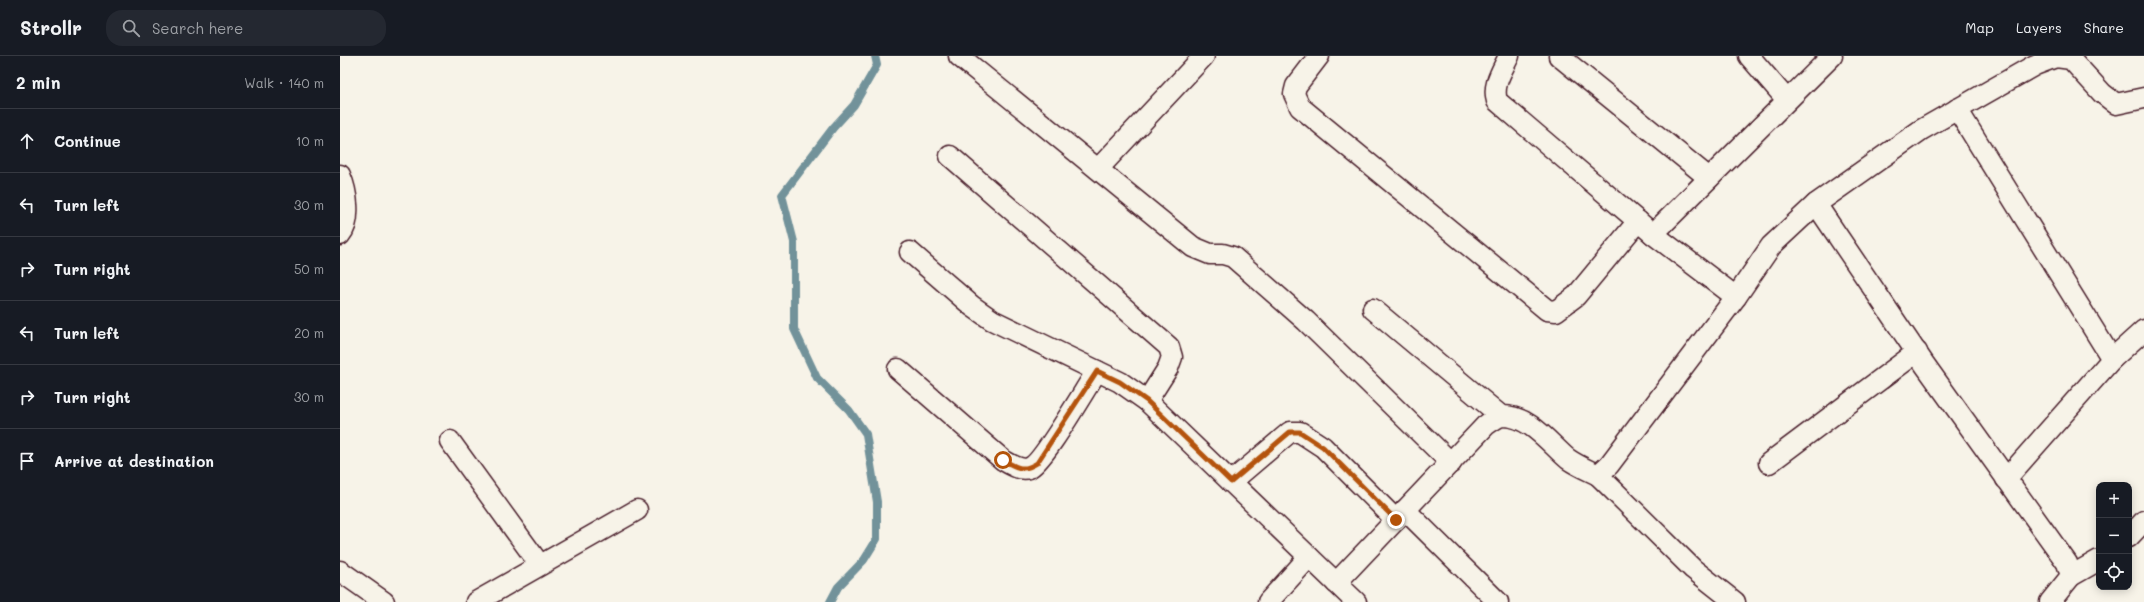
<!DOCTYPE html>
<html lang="en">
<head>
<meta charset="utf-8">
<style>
  :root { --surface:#171b24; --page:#242831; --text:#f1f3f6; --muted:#9ea1a6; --line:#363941 }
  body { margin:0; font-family:Mali,sans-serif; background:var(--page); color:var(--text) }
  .controls { position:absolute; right:12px; bottom:12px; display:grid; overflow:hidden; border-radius:8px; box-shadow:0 2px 10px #0003 }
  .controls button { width:36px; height:36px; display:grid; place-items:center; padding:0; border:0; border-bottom:1px solid var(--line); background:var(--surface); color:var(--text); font:20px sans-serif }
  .stop { position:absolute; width:12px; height:12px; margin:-9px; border:3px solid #b45309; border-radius:50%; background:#fff }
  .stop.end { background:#b45309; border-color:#fff; box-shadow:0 1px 4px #0008 }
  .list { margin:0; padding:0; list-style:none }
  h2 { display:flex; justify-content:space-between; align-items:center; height:52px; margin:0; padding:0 16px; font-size:17px }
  h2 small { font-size:13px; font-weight:400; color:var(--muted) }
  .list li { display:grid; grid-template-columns:26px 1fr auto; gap:12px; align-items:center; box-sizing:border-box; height:64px; padding:0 16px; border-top:1px solid var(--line) }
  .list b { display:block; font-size:15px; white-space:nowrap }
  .list em { font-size:13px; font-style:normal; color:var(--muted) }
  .icon { flex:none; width:22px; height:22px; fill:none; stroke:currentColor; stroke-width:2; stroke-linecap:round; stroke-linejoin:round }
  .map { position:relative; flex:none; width:1804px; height:546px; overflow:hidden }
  header { display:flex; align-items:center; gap:24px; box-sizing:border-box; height:56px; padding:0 20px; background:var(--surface); border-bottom:1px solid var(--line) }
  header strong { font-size:19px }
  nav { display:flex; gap:22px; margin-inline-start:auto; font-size:14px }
  .search { width:280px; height:36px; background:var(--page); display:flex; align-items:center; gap:10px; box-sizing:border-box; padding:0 14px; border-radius:16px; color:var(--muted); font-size:15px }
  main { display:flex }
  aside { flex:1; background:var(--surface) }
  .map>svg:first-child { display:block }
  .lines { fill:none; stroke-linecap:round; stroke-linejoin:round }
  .stream { stroke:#72929a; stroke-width:8 }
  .street-casing { stroke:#4a1f2b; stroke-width:23 }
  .street { stroke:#f7f3e8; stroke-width:20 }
  .route { stroke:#b45309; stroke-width:5 }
</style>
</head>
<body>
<header>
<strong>Strollr</strong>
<div class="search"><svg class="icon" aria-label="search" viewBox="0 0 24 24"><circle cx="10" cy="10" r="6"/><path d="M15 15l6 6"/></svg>Search here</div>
<nav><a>Map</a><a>Layers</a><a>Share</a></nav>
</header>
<main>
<aside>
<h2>2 min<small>Walk · 140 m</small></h2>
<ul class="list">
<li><svg class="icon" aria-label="ahead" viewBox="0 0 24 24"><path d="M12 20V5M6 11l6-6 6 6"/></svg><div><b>Continue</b></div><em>10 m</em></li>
<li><svg class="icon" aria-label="left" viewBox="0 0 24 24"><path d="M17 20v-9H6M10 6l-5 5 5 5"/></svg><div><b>Turn left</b></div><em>30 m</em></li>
<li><svg class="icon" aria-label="right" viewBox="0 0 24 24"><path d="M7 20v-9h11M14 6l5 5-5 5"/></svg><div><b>Turn right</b></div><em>50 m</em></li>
<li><svg class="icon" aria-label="left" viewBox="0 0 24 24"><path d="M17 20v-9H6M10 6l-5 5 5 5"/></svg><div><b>Turn left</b></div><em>20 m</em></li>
<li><svg class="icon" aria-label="right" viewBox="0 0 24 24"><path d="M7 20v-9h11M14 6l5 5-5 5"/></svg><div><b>Turn right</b></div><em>30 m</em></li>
<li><svg class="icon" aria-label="arrive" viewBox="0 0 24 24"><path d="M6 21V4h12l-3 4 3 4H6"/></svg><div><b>Arrive at destination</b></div></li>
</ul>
</aside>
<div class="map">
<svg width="1804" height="546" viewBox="0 0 1804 546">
  <rect width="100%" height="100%" fill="#f7f3e8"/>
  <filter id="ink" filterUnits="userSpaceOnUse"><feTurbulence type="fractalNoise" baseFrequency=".025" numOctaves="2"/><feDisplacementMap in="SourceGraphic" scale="8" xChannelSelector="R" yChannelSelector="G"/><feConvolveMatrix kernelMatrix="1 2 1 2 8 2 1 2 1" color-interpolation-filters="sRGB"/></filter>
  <g filter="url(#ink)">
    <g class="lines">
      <polyline class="stream" points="490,546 498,531 524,504 537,483 537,446 526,378 509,354 477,322 454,273 454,186 442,139 493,72 514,49 537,9 535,0"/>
      <g class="street-casing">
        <g id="street">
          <polyline points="619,0 853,191 870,198 883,198 893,201 966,265 1111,407"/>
          <polyline points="979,0 956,30 954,38 960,51 1207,254 1216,255 1236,240 1298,165"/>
          <path d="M1169 0C1162 15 1152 29 1157 45L1313 178 1396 241"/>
          <polyline points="1219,0 1369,122"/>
          <polyline points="1409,0 1447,44"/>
          <polyline points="1617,53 1772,303"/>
          <polyline points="610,100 829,291 832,301 828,312 807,345"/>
          <polyline points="758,113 864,0"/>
          <path d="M0 119C7 135 12 165 0 179"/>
          <polyline points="1476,148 1585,309 1727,507 1731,520 1710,546"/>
          <polyline points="1313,178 1492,0"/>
          <polyline points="570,196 632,250 652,264 780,326 807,345 1016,546"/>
          <polyline points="1033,253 1161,360"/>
          <path d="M558 313 663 404C670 408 680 415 689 412 703 407 746 331 757 315"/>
          <polyline points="110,385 200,509"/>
          <polyline points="1429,407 1577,296"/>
          <polyline points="1258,419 1353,513 1395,546"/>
          <polyline points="1666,423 1772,303 1804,274"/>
          <polyline points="891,426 950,376 960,376 983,391 1056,464"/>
          <polyline points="1065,454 1158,546"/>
          <polyline points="1789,481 1804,465"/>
          <polyline points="0,515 44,546"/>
          <polyline points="1731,520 1759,504"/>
          <path d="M996 527 1146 369C1151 366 1157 361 1162 360 1189 359 1210 388 1228 403 1238 410 1248 414 1258 419L1269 409 1396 241 1431 190 1476 148 1581 74 1695 9 1716 1 1731 3 1762 37 1776 48 1804 42"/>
          <polyline points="136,546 297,454"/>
          <polyline points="928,546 969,501"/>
        </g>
      </g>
      <use href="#street" class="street"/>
    </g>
  </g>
  <g class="lines" filter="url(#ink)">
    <path class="route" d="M663 404C677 412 683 416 697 407L757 315 780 326 807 345 891 426 950 376H960L983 391 1056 464"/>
  </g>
</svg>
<div class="controls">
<button>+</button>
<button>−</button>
<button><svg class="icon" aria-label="locate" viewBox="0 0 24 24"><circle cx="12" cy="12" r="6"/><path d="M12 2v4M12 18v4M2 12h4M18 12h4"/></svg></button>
</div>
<div class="stop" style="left:663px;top:404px"></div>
<div class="stop end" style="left:1056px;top:464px"></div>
</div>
</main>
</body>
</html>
